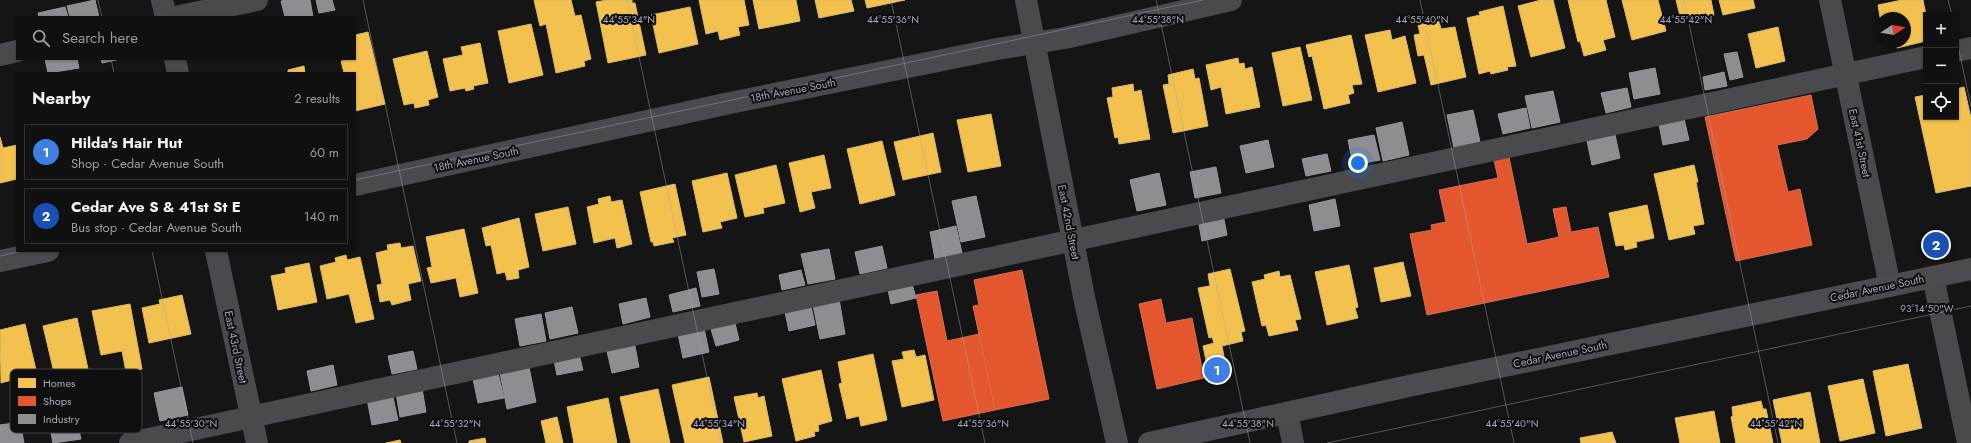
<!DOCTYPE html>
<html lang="en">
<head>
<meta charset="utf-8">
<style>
  :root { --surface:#101010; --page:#1e1e1e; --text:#f1f3f6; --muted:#9c9d9f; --line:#303030; --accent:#1a73e8 }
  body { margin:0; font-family:Jost,sans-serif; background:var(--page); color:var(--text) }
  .controls { position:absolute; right:12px; top:12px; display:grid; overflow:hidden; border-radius:0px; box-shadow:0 1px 3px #0004 }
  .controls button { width:36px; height:36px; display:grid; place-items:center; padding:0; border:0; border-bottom:1px solid var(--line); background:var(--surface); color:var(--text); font:20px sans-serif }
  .compass { position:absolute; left:1875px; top:12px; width:36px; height:36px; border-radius:50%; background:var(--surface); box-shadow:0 1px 3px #0004; rotate:78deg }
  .you { position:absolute; left:1358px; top:163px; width:14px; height:14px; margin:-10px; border:3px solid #fff; border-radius:50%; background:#1a73e8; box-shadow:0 0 0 6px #1a73e833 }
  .badge { display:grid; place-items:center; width:26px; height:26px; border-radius:50%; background:var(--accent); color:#fff; font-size:13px; font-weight:700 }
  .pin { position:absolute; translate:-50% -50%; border:2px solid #fff; box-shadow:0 1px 4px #0006 }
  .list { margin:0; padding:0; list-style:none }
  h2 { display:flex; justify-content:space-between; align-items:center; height:52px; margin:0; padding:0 16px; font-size:17px }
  h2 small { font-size:13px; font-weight:400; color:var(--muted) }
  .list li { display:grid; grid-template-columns:26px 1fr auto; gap:12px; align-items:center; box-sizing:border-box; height:56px; margin:0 8px 8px; padding:0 8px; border:1px solid var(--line); border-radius:0px }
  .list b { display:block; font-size:15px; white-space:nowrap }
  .list p { margin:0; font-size:13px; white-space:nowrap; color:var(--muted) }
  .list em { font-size:13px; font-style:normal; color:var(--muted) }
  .icon { flex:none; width:22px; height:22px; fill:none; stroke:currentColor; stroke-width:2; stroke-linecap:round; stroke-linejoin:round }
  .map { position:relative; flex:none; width:1971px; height:443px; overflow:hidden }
  .search { position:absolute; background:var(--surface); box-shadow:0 1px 3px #0004; left:16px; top:16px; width:340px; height:44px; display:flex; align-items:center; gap:10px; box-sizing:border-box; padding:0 14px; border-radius:0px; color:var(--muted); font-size:15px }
  .panel { position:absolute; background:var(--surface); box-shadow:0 1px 3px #0004; left:16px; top:72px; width:340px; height:180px; border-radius:0px }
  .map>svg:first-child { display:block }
  .homes { fill:#f2c14e; stroke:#dbba6e }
  .shops { fill:#e4572e; stroke:#d17057 }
  .industry { fill:#8d8d92; stroke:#94959d }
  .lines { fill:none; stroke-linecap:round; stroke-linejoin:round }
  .minor { stroke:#484a4e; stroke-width:22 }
  .major { stroke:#4b4c4f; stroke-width:22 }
  .ticks { fill:none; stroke:#a4a9b7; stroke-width:1; stroke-opacity:0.45 }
  .labels { text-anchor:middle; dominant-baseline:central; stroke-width:4; stroke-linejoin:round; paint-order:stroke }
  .street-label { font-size:11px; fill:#a4a9b7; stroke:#0f0f11 }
  .key { fill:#0f0f11; stroke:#3c3d43; stroke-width:1 }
  .key-label { font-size:11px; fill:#a4a9b7 }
  .ticks-label { font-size:10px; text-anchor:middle; fill:#a4a9b7; stroke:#0f0f11; stroke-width:4; stroke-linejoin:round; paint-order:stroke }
</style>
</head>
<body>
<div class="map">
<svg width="1971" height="443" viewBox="0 0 1971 443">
  <rect width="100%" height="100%" fill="#151515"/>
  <g class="homes">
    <polygon points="534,0 571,0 575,16 581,15 591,59 584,61 585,66 556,73 546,24 540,26"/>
    <polygon points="607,0 632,0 632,3 635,3 646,55 608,63 596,2"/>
    <polygon points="699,0 744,0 749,25 738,27 740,35 720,40 718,31 706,34"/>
    <polygon points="753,0 796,0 800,21 759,29"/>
    <polygon points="815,0 851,0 854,11 819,18"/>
    <polygon points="865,0 905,0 867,8"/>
    <polygon points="1541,0 1553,0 1565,48 1531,57 1518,6"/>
    <polygon points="1568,0 1606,0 1615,37 1603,40 1606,50 1584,56 1580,41 1578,42"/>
    <polygon points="1622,0 1658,0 1666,31 1632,40"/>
    <polygon points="1676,0 1711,0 1714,15 1696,20 1695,17 1681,20"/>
    <polygon points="1719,0 1753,0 1755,8 1723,15"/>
    <polygon points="1902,0 1923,0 1926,15 1926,41 1897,48 1896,42 1905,42 1905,18 1881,18 1881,23 1878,5"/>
    <polygon points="1503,6 1516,66 1507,67 1508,70 1491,74 1490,71 1479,74 1467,18 1480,15 1479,12"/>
    <polygon points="690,7 698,44 659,53 651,15"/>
    <polygon points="1439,20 1441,29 1455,27 1466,77 1431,85 1424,55 1418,56 1414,35 1420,34 1418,25"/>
    <polygon points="531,24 543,75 509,83 498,31"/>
    <polygon points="1778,27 1785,61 1756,68 1748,34"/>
    <polygon points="1390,30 1392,40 1405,36 1416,83 1378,92 1365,35"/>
    <polygon points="368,32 385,104 355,111 355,73 344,73 341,61 355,59 355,35"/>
    <polygon points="1351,35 1362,84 1352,85 1354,93 1348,95 1350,103 1324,109 1312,56 1309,57 1306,45"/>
    <polygon points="480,43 488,83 473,86 474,89 466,91 465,88 450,91 443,59 463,55 461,47"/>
    <polygon points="1300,47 1312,100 1283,106 1272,53"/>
    <polygon points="427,51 438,97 428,100 429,105 415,108 414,103 404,105 393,59"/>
    <polygon points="1238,58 1239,64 1244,63 1245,69 1252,67 1260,107 1226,114 1221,87 1211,90 1206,65"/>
    <polygon points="304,66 305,73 288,73 288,70"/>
    <polygon points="1193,69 1195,79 1199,78 1208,126 1173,133 1163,85 1169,84 1168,75"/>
    <polygon points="1133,84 1134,92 1141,90 1150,139 1119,144 1118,137 1115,138 1107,98 1113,97 1112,88"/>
    <polygon points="1964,87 1971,118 1971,186 1936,193 1915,97 1926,95 1926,117 1956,117 1956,89"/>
    <polygon points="991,114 1001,166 968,172 957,120"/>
    <polygon points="933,133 941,172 903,180 894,142"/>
    <polygon points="0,137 3,148 17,145 17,179 0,183"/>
    <polygon points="882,141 895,195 860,204 847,149"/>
    <polygon points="824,155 831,188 811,192 815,208 800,212 789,163"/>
    <polygon points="776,165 785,203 763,208 764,213 745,217 735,175"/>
    <polygon points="1694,165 1698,182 1696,182 1704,224 1693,226 1695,234 1669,240 1654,174"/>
    <polygon points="727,173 737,218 720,222 722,228 703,232 692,181"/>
    <polygon points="675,184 686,235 672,238 674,242 654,246 653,242 651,242 640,192"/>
    <polygon points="610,196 611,202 622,200 632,244 617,248 615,238 594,243 587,207 599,204 598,199"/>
    <polygon points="1647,205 1654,238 1636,242 1637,247 1625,250 1624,245 1616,246 1609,213"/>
    <polygon points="568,207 576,244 543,251 535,214"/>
    <polygon points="519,218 529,267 518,270 519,278 507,280 505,272 497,274 491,245 486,246 482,228"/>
    <polygon points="464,229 478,293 460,297 456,278 431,283 427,268 432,267 426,237"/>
    <polygon points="400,243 401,248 413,246 421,281 408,284 411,300 392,305 390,300 380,302 377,285 382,284 376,253 388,250 387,245"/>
    <polygon points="346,255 347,260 360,257 374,319 356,323 349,294 327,299 320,266 336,262 335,258"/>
    <polygon points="1403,262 1411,296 1381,302 1374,268"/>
    <polygon points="309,263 317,302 278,310 271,276 286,273 285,268"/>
    <polygon points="1349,265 1358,307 1355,308 1358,318 1327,325 1315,272"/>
    <polygon points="1230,269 1245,331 1241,332 1243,341 1222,346 1227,372 1209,375 1203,346 1214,343 1212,337 1209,338 1198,288 1210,286 1208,274"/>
    <polygon points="1279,271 1280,277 1290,275 1301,319 1295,320 1298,330 1269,336 1266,325 1262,326 1252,282 1265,279 1264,275"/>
    <polygon points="182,295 191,334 149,343 142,308 160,304 159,300"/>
    <polygon points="130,304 142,369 126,372 122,351 101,355 92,311"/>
    <polygon points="77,318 88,369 55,377 43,326"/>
    <polygon points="25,324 37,374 31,376 32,381 20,384 19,378 1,383 0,330"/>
    <polygon points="914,350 916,357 925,355 934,400 902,407 892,361 904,359 902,352"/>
    <polygon points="873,354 887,420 861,426 859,416 847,419 839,384 842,383 838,362"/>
    <polygon points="1908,364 1922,428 1886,436 1873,371"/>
    <polygon points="821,370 832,421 818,425 819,431 814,432 815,436 796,441 782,379"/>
    <polygon points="709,377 723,443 685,443 672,385"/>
    <polygon points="1863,379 1875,433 1840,441 1828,386"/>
    <polygon points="658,389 670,443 631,443 620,397"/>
    <polygon points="1810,392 1820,443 1782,443 1773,400"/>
    <polygon points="757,393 758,398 764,396 772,436 744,442 734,397"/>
    <polygon points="608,398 617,443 574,443 567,407"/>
    <polygon points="1761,401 1763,409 1766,409 1773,443 1736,443 1731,417 1733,416 1732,407"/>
    <polygon points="1714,411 1720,443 1680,443 1675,418"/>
    <polygon points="557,417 563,443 546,443 541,421"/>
    <polygon points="1612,432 1616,443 1581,443 1580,438"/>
    <polygon points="485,438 486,443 469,443 469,441"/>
    <polygon points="400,440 401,443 386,443"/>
  </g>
  <g class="shops">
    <polygon points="1811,95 1818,129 1807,139 1777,145 1788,192 1800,189 1812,245 1736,261 1705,117"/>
    <polygon points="1509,157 1527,244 1559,237 1553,209 1566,207 1571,232 1598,227 1609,277 1427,315 1410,234 1432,230 1431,225 1446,222 1439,190 1498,178 1494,160"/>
    <polygon points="1022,270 1049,399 995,410 973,306 979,305 974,280"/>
    <polygon points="937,291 947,341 979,334 995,410 943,421 916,295"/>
    <polygon points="1161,299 1166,323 1192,318 1204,378 1157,389 1139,304"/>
  </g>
  <g class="industry">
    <polygon points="95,0 99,17 70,17 67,6"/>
    <polygon points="287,0 310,0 313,17 285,17 281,1"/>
    <polygon points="316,0 332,0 335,10 319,13"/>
    <polygon points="65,7 68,17 39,17 38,13"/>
    <polygon points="1737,52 1743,77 1730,80 1724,54"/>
    <polygon points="45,59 77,59 79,68 48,73"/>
    <polygon points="101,59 121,59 102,63"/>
    <polygon points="1655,68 1660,94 1634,99 1629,73"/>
    <polygon points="1724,72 1727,86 1705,90 1703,77"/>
    <polygon points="1627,88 1631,107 1606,113 1601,93"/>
    <polygon points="1553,91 1560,122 1532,128 1525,96"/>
    <polygon points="1526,108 1530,128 1503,134 1498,114"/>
    <polygon points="1473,110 1480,142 1454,148 1447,115"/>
    <polygon points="1683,114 1689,140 1663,145 1658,119"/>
    <polygon points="1402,122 1409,155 1383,161 1376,128"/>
    <polygon points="1614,130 1620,158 1592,165 1586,136"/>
    <polygon points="1374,135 1380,160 1353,165 1348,140"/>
    <polygon points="1268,140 1274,167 1246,173 1240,146"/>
    <polygon points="1327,154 1331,171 1306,176 1302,159"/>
    <polygon points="1216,167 1221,193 1195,198 1190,172"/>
    <polygon points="1159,173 1166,205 1137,211 1130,180"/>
    <polygon points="976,196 985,237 961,242 952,201"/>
    <polygon points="1335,199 1340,226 1314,231 1309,205"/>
    <polygon points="1223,214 1227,235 1202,241 1198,219"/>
    <polygon points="956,226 962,253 935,259 930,232"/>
    <polygon points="882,246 887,268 860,274 855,252"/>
    <polygon points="829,249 835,279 808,284 801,254"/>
    <polygon points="714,269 719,294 702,297 697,272"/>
    <polygon points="801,270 805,285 782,290 779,275"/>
    <polygon points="912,284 916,298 891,304 888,290"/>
    <polygon points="696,288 700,306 673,312 669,295"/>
    <polygon points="646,298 650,317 623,324 619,304"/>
    <polygon points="839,299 845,334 820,339 813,305"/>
    <polygon points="811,306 815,325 789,331 785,312"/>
    <polygon points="572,307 578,333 550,339 545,313"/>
    <polygon points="541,314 546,341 520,346 515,319"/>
    <polygon points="735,323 739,340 716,346 711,329"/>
    <polygon points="704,328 709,352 683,358 678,334"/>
    <polygon points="634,341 639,367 612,373 606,347"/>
    <polygon points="578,350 583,370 557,375 553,356"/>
    <polygon points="413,351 417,369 392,374 388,356"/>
    <polygon points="333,365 337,385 311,391 307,371"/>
    <polygon points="529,367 536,402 507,409 500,373"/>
    <polygon points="497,369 504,398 478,403 472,374"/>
    <polygon points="182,387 188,415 160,421 154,393"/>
    <polygon points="422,388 426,412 400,417 396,393"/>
    <polygon points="392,393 398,420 372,425 367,399"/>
    <polygon points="74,408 81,439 53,443 47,413"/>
    <polygon points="20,422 24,443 0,443 0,425"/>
  </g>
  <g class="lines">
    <g class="minor">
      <polyline points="162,0 166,17"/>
      <polyline points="1026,0 1085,302 1117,443"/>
      <polyline points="1830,0 1890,286"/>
      <polyline points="175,17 257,0"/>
      <polyline points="1956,51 1971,48"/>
      <polyline points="0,55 17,51"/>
      <polyline points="175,59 178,73"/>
      <polyline points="355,185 725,104 997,49 1065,38 1231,0"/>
      <polyline points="216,251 257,443"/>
      <polyline points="0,261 48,251"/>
      <polyline points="1933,277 1968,443"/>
      <polyline points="1287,413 1293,443"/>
      <polyline points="130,443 1926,57"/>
    </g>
    <polyline class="major" points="1149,443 1418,384 1971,269"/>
  </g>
  <path class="ticks" d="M98 0 102 17M363 0 457 443M627 0 721 443M891 0 985 443M1156 0 1250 443M1420 0 1514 443M1684 0 1778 443M1948 0 1952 15M1956 36 1971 107M111 59 114 73M355 180 1203 0M152 251 193 443M0 256 22 251M1327 443 1971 306"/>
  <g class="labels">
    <g class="street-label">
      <text transform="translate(793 90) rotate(-11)">18th Avenue South</text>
      <text transform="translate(1860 143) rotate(78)">East 41st Street</text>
      <text transform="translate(476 159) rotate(-12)">18th Avenue South</text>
      <text transform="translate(1069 222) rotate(79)">East 42nd Street</text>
      <text transform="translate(1877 288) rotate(-12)">Cedar Avenue South</text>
      <text transform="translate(236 347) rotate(78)">East 43rd Street</text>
      <text transform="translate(1560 354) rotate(-12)">Cedar Avenue South</text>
    </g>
  </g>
  <rect x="10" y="369" width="132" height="64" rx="6" class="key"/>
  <rect x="18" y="378" width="18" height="10" fill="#f2c14e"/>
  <rect x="18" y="396" width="18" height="10" fill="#e4572e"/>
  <rect x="18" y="414" width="18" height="10" fill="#8d8d92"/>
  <g class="key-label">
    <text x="43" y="387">Homes</text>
    <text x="43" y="405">Shops</text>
    <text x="43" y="423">Industry</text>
  </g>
  <g class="ticks-label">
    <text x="629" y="23">44°55'34"N</text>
    <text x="893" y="23">44°55'36"N</text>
    <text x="1158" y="23">44°55'38"N</text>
    <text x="1422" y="23">44°55'40"N</text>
    <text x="1686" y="23">44°55'42"N</text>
    <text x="1927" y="312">93°14'50"W</text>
    <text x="191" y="427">44°55'30"N</text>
    <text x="455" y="427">44°55'32"N</text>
    <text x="719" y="427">44°55'34"N</text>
    <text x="983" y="427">44°55'36"N</text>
    <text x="1248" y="427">44°55'38"N</text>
    <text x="1512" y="427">44°55'40"N</text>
    <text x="1776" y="427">44°55'42"N</text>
  </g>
</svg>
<div class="controls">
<button>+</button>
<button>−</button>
<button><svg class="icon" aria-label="locate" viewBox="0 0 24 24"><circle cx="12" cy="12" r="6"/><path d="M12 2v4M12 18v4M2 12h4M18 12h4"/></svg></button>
</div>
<svg class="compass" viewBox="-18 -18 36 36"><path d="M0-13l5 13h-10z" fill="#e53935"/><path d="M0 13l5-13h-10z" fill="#9c9d9f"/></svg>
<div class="you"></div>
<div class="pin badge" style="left:1217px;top:370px;background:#3f7fe0">1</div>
<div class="pin badge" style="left:1936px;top:245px;background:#1a4fb4">2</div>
<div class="search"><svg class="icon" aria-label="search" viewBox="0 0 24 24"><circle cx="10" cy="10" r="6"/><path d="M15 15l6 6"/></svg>Search here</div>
<section class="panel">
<h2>Nearby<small>2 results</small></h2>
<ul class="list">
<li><span class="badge" style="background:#3f7fe0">1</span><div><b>Hilda's Hair Hut</b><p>Shop · Cedar Avenue South</p></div><em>60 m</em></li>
<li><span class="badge" style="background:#1a4fb4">2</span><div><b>Cedar Ave S &amp; 41st St E</b><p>Bus stop · Cedar Avenue South</p></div><em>140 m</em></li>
</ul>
</section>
</div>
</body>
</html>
